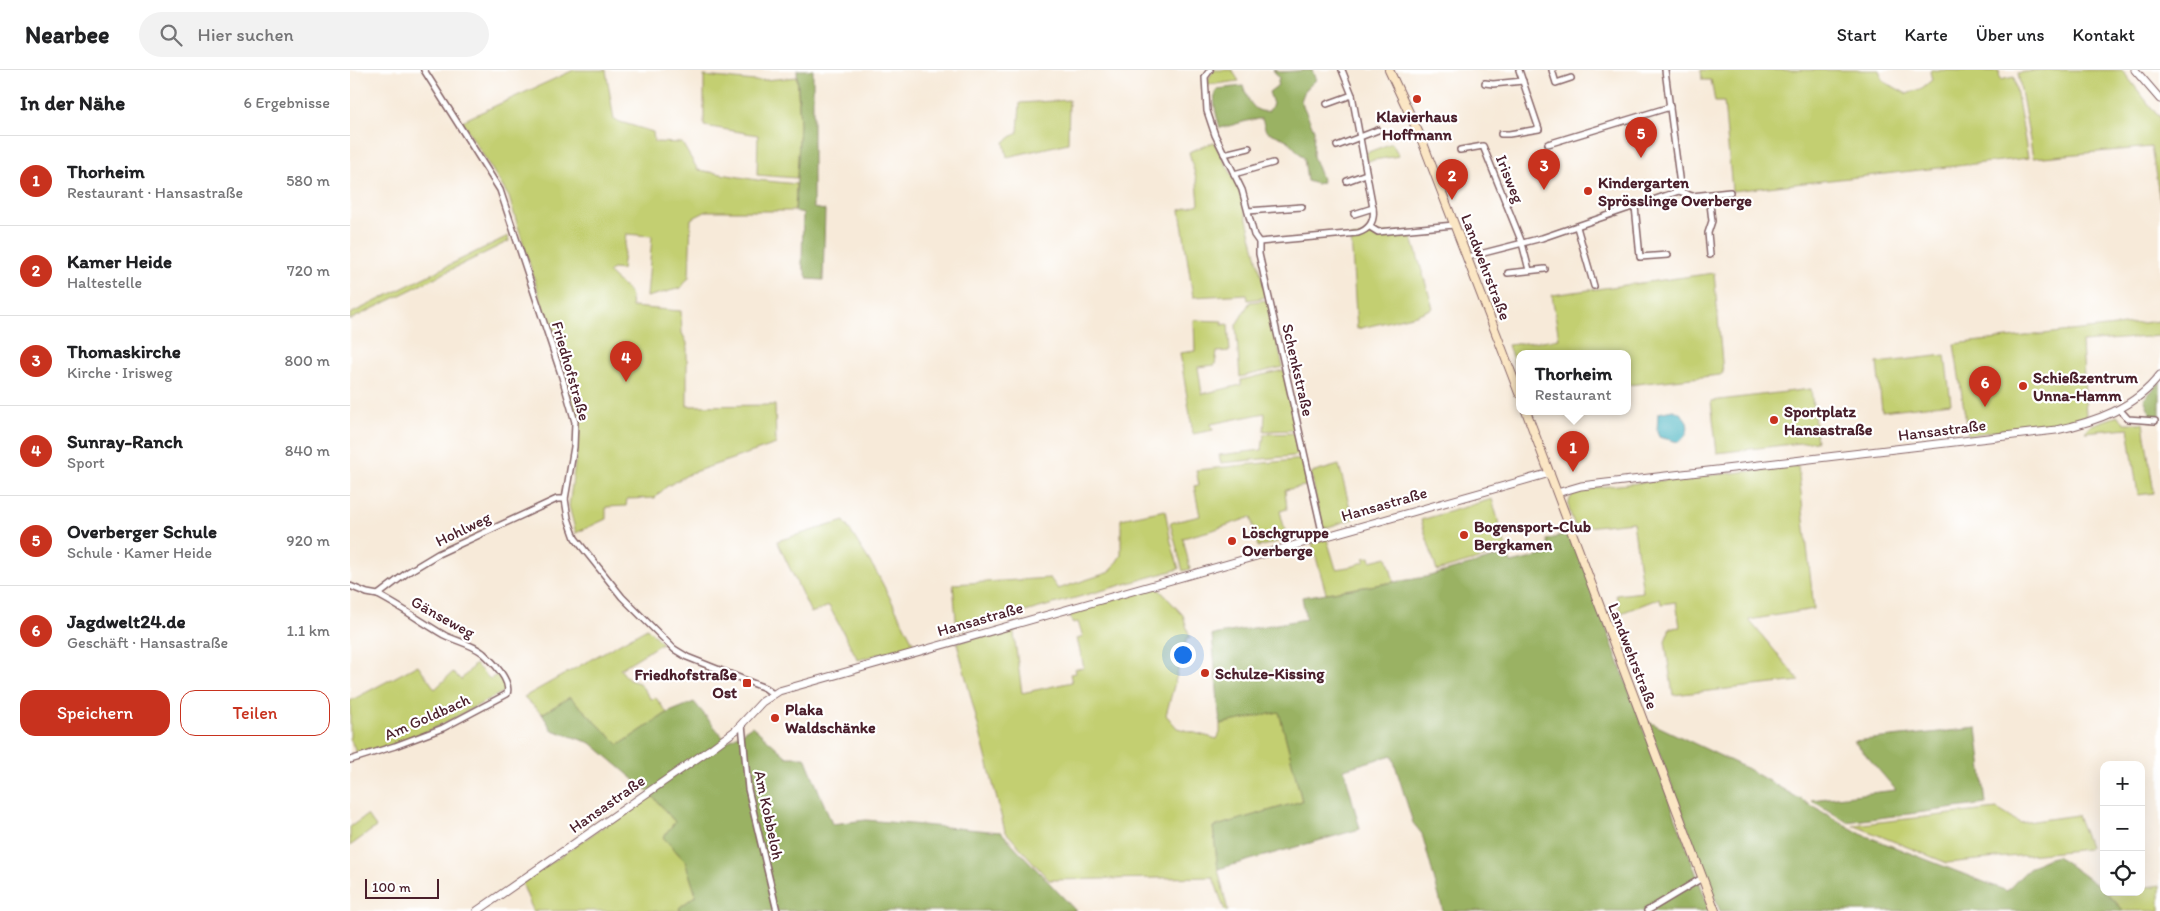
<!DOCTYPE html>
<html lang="de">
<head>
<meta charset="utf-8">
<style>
  :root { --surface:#fff; --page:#f2f2f2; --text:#202124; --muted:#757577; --line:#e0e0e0; --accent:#c8321e }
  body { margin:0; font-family:Itim,sans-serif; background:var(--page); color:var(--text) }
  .controls { position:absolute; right:15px; bottom:15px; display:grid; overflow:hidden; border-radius:10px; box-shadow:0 5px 20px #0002 }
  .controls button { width:45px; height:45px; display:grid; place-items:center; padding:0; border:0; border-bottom:1px solid var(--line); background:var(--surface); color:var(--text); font:25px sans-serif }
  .scale { position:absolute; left:15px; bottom:12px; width:74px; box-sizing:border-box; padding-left:5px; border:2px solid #4a1f2b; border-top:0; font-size:14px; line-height:18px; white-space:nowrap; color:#4a1f2b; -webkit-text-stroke:4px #fff; paint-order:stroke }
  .you { position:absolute; left:832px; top:584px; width:18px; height:18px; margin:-12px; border:4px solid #fff; border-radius:50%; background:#1a73e8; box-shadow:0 0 0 8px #1a73e833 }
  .badge { display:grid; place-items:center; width:32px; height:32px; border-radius:50%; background:var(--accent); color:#fff; font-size:16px; font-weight:700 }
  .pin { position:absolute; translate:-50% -41px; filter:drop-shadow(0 1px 2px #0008) }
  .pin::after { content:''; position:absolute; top:26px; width:18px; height:15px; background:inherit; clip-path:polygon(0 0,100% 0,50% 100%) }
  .popup { position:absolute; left:1166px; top:280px; width:115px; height:65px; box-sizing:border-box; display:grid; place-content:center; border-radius:10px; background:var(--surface); filter:drop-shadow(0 1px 4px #0005); font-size:16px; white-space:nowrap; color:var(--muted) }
  .popup b { font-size:19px; color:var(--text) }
  .popup::after { content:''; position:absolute; left:50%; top:100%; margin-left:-10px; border:10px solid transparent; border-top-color:var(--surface) }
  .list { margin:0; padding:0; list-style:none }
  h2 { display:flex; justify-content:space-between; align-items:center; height:65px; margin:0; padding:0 20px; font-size:21px }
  h2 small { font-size:16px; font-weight:400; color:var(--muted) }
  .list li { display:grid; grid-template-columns:32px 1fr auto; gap:15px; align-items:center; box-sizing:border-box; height:90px; padding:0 20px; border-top:1px solid var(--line) }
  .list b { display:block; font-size:19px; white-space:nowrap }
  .list p { margin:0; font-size:16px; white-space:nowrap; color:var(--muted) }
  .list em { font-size:16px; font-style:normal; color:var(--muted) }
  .actions { display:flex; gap:10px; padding:15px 20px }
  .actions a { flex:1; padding:11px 0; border:1px solid var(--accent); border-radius:15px; text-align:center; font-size:18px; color:var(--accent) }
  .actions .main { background:var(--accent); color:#fff }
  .icon { flex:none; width:28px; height:28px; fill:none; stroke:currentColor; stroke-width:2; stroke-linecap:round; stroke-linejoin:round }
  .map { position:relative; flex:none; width:1810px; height:841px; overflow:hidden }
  header { display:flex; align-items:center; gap:30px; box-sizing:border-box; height:70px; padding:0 25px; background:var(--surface); border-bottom:1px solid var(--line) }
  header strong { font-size:24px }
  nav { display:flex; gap:28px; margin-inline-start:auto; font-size:18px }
  .search { width:350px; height:45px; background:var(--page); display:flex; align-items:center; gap:12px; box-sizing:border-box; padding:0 18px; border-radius:28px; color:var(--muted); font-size:19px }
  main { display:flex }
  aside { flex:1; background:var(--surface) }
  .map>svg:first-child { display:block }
  .green { fill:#c3cf71; stroke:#86774e }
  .forest { fill:#9ab263; stroke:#726847 }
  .water { fill:#43b1bf; stroke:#466875 }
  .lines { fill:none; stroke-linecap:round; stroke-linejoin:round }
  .minor-casing { stroke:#876668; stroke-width:8 }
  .tertiary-casing { stroke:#876668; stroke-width:9 }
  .secondary-casing { stroke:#876668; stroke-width:10 }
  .minor { stroke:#fff; stroke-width:5 }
  .tertiary { stroke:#fff; stroke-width:7 }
  .secondary { stroke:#fbe6c4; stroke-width:8 }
  .poi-dot { fill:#c8321e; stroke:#fff; stroke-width:2 }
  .labels { text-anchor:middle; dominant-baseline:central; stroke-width:4.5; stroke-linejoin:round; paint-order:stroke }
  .poi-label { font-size:16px; font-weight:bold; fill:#4a1f2b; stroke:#fff; text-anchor:start }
  .street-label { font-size:16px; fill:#4a1f2b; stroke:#fff }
</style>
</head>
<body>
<header>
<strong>Nearbee</strong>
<div class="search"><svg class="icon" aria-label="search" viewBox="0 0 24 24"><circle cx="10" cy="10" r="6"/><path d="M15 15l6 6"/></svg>Hier suchen</div>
<nav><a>Start</a><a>Karte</a><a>Über uns</a><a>Kontakt</a></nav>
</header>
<main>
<aside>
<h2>In der Nähe<small>6 Ergebnisse</small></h2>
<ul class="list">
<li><span class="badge">1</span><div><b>Thorheim</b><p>Restaurant · Hansastraße</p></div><em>580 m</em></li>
<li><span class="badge">2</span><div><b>Kamer Heide</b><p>Haltestelle</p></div><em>720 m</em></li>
<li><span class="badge">3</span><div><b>Thomaskirche</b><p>Kirche · Irisweg</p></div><em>800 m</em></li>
<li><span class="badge">4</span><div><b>Sunray-Ranch</b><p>Sport</p></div><em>840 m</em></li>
<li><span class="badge">5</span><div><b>Overberger Schule</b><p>Schule · Kamer Heide</p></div><em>920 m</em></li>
<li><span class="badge">6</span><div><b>Jagdwelt24.de</b><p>Geschäft · Hansastraße</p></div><em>1.1 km</em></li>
</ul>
<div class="actions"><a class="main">Speichern</a><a>Teilen</a></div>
</aside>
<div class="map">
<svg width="1810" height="841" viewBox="0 0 1810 841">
  <rect width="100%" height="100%" fill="#fff"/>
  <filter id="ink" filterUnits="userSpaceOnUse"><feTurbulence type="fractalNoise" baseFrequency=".02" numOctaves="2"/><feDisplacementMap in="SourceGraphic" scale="10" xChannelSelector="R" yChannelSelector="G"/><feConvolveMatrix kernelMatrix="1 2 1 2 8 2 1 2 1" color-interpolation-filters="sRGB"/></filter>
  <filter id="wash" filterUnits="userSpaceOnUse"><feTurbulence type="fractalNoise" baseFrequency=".0096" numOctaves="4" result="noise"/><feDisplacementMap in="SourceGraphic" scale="20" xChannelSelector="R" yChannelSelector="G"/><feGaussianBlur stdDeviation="1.12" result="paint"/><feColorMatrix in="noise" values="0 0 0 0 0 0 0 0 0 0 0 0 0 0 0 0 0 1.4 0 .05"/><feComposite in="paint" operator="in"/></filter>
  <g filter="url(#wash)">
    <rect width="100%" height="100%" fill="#f7ead9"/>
    <g class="green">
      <polygon points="224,0 256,0 264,50 303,62 304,72 332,73 348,100 407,110 446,114 445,141 357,141 341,149 339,207 331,218 297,227 302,166 276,164 272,200 263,199 258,202 280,223 282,237 331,241 332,263 337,273 337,336 425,335 426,374 341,403 316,417 305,428 277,429 276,436 256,437 256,449 226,463 219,436 227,379 228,351 159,127 112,51"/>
      <polygon points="864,0 882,0 889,11 858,15 858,9"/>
      <polygon points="1351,0 1529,0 1533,11 1557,24 1572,18 1582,10 1580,2 1581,0 1649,1 1650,10 1664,7 1678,88 1382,121 1374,32 1365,32 1361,10 1352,10"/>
      <polygon points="1690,0 1772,0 1808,46 1810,46 1810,131 1801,77 1683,88 1668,3"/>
      <polygon points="354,6 405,11 447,7 450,54 447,108 407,105 408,65 354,56"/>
      <polygon points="719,30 718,73 657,87 654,72 668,62 670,33"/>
      <polygon points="864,72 889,118 916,224 913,228 898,230 897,224 843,227 830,140 849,134 847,112 839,82"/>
      <polygon points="1042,73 1049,86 1017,91 1016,83"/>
      <polygon points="1060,161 1083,238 1066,245 1007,259 1001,167"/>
      <polygon points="158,166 159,171 0,250 0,244"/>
      <polygon points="1364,203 1373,303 1370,305 1277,315 1277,283 1169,283 1169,307 1158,275 1209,269 1202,225"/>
      <polygon points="918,230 933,297 890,307 886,255 900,232"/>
      <polygon points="844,250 872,251 872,255 878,254 880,281 867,282 865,295 848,297 852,324 891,315 891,310 934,300 947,360 914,361 915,343 861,354 863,360 843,364 830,283 845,281"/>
      <polygon points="1810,251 1810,266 1732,272 1736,346 1716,351 1618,365 1604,274"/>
      <polygon points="1595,285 1601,333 1532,341 1527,293"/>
      <polygon points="1461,319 1467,371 1367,383 1361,331"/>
      <polygon points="1768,346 1775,353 1793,353 1804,423 1788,425 1778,358 1735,362 1741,355"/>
      <polygon points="948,363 953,385 871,393 869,385 912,380 914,364"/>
      <polygon points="954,389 959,415 935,420 937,439 930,441 937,469 908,477 901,447 863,460 833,468 840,499 833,501 820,453 850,446 844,416 849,415 846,400"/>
      <polygon points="989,395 1003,449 972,459 961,403"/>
      <path d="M1448 396 1464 539 1399 550 1450 611 1323 625 1315 571 1320 558 1330 557 1326 532 1311 534 1310 528 1271 543 1266 525 1293 522 1283 452 1226 458C1219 441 1212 429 1231 419Z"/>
      <polygon points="1142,429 1157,481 1087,501 1071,450"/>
      <polygon points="815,440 821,472 829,499 607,561 603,514 700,508 708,519 760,502 771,485 771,449"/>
      <polygon points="494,451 527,503 564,574 508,590 479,536 461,543 427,471"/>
      <polygon points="977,469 986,499 1004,496 1015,491 1014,488 1020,487 1021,491 1037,487 1044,512 976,523 962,473"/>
      <polygon points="807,517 833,545 840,568 837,568 816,645 827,658 867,669 870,663 870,654 929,641 952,731 863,757 868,799 878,841 875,841 863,807 699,810 655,761 607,573 663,557 672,623 722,612 720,604 726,603 725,599 734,598 727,569 733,567 728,552 722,553 719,542"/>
      <polygon points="297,558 312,573 270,599 279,610 289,613 301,629 306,628 317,643 269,675 220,627 192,644 174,627"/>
      <polygon points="125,594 140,609 148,604 156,616 155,621 79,661 44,675 8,685 0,669 0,631 68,595 85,619 103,602 111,610"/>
      <polygon points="301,724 325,752 313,767 335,791 346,825 329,838 331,841 183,841 172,813"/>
      <polygon points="1647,739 1670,753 1727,745 1739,776 1738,779 1597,793 1503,755"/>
      <polygon points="17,745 26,757 0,776 0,757"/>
      <polygon points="1810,815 1810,841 1774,841 1756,822 1791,822 1791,818"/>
    </g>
    <g class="forest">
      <polygon points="447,0 463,0 463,138 475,140 473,210 458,209 452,194 453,143 445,141 450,54"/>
      <path d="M923 0 930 2 962 0 966 10 955 20 951 31 964 60 963 86 973 112 967 114 957 111 954 88 937 70 916 61 912 49C902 48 882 56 870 58 867 47 861 30 867 19L893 16C898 29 903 44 919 41L923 34 919 22 927 16 929 8Z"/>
      <polygon points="1810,312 1810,345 1802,347 1794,329"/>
      <polygon points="1221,462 1360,841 1093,841 1072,764 1063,753 1042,685 994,699 1010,759 868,799 863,757 952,731 929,642 870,654 862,565 956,549 952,527 1076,507 1158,484 1161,493 1200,484 1197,470"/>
      <polygon points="220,627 269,675 317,643 344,632 377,672 402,656 437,687 455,687 482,754 516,750 651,762 726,841 331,841 329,838 346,825 335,791 313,767 325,752 301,724 241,673 202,660 192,644"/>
      <path d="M1297 651 1396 698 1511 764 1657 821C1673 804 1683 791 1707 786L1754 820V822H1756L1774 841H1370Z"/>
      <polygon points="1627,658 1636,734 1497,752 1461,730 1546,720 1504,671"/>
    </g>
    <path class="water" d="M1323 340C1339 344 1344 364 1328 372L1309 367 1307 361 1308 343Z"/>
  </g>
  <g filter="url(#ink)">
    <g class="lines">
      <g class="minor-casing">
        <g id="minor">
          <polyline points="74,0 150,120 212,307 225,352 224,377 215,429 218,448 225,468 272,527 324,579 337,587 415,618 423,624"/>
          <polyline points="860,0 855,7 857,41 865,65 892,120 904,165 909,172 909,184 973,466"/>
          <polyline points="1202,0 1206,13 1221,8"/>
          <polyline points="1315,0 1330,115 1329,121"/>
          <polyline points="1135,13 1143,14 1173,11"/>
          <polyline points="977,34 1002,25"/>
          <polyline points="1151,64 1159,64 1189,59 1169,0"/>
          <polyline points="1198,74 1320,37"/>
          <polyline points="987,76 1028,60"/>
          <polyline points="1110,80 1133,76 1172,173 1179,200"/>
          <polyline points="874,84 899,78"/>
          <polyline points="884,104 923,93"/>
          <polyline points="997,111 1016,104"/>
          <polyline points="1329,121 1342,126 1380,122"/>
          <polyline points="1359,125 1362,151 1358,163 1360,185"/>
          <polyline points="1285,136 1290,187 1318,185"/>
          <polyline points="898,141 952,137"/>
          <polyline points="1004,144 1023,138"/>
          <polyline points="1020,157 1028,162 1104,155"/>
          <polyline points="1227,157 1244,216"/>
          <path d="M909 172 1008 163C1020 159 1025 151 1023 138L1002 25 992 0"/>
          <polyline points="1118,187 1192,168 1329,121"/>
          <polyline points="1158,203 1195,199"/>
          <polyline points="1769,339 1778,349 1805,351"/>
          <path d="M0 516 17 523 28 525C51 537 72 552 94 565 106 571 122 574 133 583 142 591 162 611 157 624L93 658 45 676 0 690"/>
          <polyline points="28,525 58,502 88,484 207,429 215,429"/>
          <polyline points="392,654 398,719 427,841"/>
          <polyline points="1297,841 1352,808"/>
        </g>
      </g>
      <g class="tertiary-casing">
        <g id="tertiary">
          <polyline points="1785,0 1810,29"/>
          <path d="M1207 423 1231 416 1706 360C1745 352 1785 338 1810 305"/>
          <polyline points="127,841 359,680 386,660 412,632 429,621 1200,403"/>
        </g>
      </g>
      <g class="secondary-casing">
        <g id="secondary">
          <polyline points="1039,0 1071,68 1169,323"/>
          <polyline points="1176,341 1365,841"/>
        </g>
      </g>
      <use href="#minor" class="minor"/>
      <use href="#tertiary" class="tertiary"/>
      <use href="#secondary" class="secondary"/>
    </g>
  </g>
  <g class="poi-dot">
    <circle cx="1067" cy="29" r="5"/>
    <circle cx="1238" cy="121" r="5"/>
    <circle cx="1673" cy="316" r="5"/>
    <circle cx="1424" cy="350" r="5"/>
    <circle cx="1114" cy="465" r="5"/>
    <circle cx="882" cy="471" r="5"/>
    <circle cx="855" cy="603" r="5"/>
    <rect x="392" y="608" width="10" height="10" rx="2.5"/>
    <circle cx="425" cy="648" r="5"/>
  </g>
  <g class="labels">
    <g class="poi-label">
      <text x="1067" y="46" text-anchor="middle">Klavierhaus<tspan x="1067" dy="18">Hoffmann</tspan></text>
      <text x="1248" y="112">Kindergarten<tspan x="1248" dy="18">Sprösslinge Overberge</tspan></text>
      <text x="1683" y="307">Schießzentrum<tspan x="1683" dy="18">Unna-Hamm</tspan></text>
      <text x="1434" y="341">Sportplatz<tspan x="1434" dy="18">Hansastraße</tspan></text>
      <text x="1124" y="456">Bogensport-Club<tspan x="1124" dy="18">Bergkamen</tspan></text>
      <text x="892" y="462">Löschgruppe<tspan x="892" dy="18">Overberge</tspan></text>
      <text x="865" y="603">Schulze-Kissing</text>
      <text x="387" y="604" text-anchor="end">Friedhofstraße<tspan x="387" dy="18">Ost</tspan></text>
      <text x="435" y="639">Plaka<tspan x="435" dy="18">Waldschänke</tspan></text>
    </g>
    <g class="street-label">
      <text transform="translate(1160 109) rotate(68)">Irisweg</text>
      <text transform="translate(1136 197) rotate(69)">Landwehrstraße</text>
      <text transform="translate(948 300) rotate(77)">Schenkstraße</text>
      <text transform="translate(221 301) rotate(74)">Friedhofstraße</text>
      <text transform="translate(1592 360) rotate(-7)">Hansastraße</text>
      <text transform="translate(1034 434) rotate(-16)">Hansastraße</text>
      <text transform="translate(113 459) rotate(-26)">Hohlweg</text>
      <text transform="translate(93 547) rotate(29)">Gänseweg</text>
      <text transform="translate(630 549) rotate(-16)">Hansastraße</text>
      <text transform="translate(1283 586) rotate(69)">Landwehrstraße</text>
      <text transform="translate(77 647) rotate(-24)">Am Goldbach</text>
      <text transform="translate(257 734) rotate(-35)">Hansastraße</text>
      <text transform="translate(419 745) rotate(78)">Am Kobbeloh</text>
    </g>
  </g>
</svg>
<div class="controls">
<button>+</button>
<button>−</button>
<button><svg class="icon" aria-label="locate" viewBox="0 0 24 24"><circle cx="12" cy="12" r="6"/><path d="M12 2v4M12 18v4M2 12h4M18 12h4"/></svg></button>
</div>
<div class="scale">100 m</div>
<div class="you"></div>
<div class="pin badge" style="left:1223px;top:402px">1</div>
<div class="popup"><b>Thorheim</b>Restaurant</div>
<div class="pin badge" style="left:1102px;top:130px">2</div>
<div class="pin badge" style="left:1194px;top:120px">3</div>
<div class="pin badge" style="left:276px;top:312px">4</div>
<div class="pin badge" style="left:1291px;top:88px">5</div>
<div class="pin badge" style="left:1635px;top:337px">6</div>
</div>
</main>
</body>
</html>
